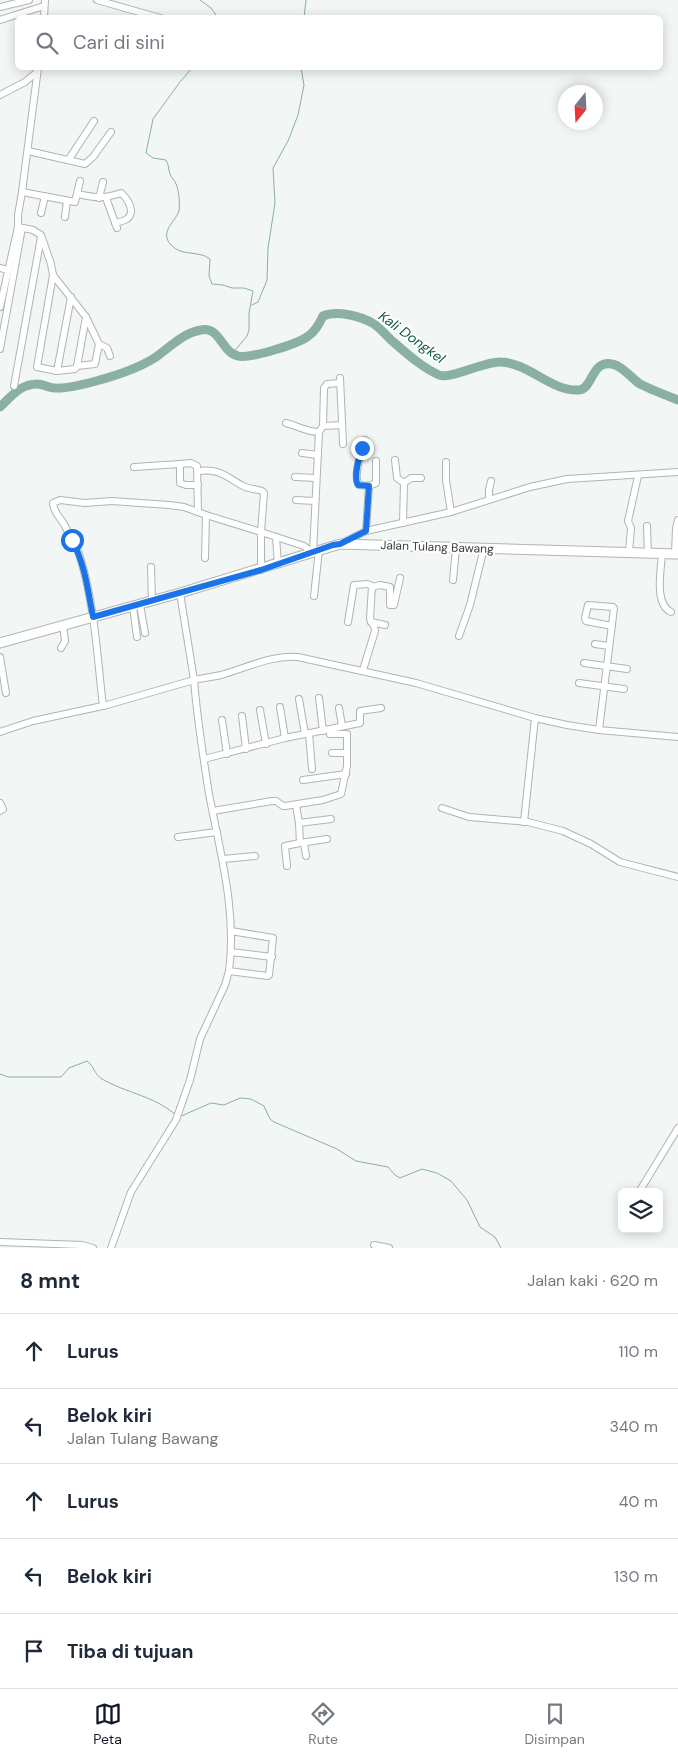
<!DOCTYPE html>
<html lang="id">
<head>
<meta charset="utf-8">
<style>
  :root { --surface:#fff; --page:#f6f6f7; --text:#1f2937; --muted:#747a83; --line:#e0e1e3; --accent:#111827 }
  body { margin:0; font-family:"DM Sans",sans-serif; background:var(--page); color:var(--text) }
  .controls { position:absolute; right:15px; bottom:15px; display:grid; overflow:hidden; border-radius:8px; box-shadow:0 2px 12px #0003 }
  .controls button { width:45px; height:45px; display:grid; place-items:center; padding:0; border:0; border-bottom:1px solid var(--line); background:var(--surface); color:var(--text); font:25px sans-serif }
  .compass { position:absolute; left:558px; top:85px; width:45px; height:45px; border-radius:50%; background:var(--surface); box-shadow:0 2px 12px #0003; rotate:198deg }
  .stop { position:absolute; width:15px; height:15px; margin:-11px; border:4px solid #1a73e8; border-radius:50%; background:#fff }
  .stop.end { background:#1a73e8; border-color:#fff; box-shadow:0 1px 5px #0008 }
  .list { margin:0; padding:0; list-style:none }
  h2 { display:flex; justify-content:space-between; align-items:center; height:65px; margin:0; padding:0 20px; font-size:21px }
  h2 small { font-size:16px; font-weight:400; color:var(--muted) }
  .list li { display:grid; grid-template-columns:32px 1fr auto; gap:15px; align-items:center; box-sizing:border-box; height:75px; padding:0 20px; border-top:1px solid var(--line) }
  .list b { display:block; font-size:19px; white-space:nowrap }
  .list p { margin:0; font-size:16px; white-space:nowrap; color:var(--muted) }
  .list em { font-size:16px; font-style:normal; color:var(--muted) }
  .icon { flex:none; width:28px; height:28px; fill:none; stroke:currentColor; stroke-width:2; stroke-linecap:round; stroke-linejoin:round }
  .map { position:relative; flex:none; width:678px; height:1248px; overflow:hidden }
  .search { position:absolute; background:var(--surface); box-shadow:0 2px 12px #0003; left:15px; right:15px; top:15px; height:55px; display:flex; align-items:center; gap:12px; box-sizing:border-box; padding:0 18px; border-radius:8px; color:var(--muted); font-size:19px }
  .sheet { height:440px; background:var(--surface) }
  nav { display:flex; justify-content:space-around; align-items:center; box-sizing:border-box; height:70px; border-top:1px solid var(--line); background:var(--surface); font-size:14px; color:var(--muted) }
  nav a { display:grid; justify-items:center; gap:2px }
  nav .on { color:var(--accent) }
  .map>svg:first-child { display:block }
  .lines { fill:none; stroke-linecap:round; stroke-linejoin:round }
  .stream { stroke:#8ab0a3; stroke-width:1 }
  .river { stroke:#8ab0a3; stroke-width:9 }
  .street-casing { stroke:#b0b4b3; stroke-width:8 }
  .secondary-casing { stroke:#b0b4b3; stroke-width:11 }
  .street { stroke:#fff; stroke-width:6 }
  .secondary { stroke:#fff; stroke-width:9 }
  .route { stroke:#1a73e8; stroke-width:6 }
  .labels { text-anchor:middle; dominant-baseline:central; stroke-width:4; stroke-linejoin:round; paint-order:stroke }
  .street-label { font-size:12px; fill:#3b3c3c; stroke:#fff }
  .water-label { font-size:14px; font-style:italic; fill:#145c4b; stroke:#fff }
</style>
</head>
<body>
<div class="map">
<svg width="678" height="1248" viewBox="0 0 678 1248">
  <rect width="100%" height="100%" fill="#f2f6f5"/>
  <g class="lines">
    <g class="stream">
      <polyline points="200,0 211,8 218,18"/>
      <polyline points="304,18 306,0"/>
      <path d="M192 68 180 82 153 119 146 153 153 158 166 160C169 165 168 168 170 174 171 178 175 180 176 184 179 190 180 204 179 211 175 222 159 232 171 245 182 257 199 250 210 259L209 276 212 284 223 285 232 288H244L253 291 249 313V330L247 336 232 354"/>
      <polyline points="252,305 258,302 267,280 268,248 275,203 273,168 288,141 298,115 304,85 301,68"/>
      <path d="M0 1074 8 1077H61L69 1068 87 1061C94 1066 94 1074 102 1079 126 1093 155 1096 176 1115"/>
      <polyline points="179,1117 211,1103 224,1105 240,1098 251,1099 264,1106 270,1119 274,1122 337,1149 356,1161 388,1167 395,1175 400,1178 422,1169 437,1173 451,1181 467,1200 480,1227 495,1237 501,1248"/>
    </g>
    <path class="river" d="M0 407C11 397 20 384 37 384 43 384 49 388 55 388 66 389 85 384 96 381 115 376 139 368 156 357 170 347 183 333 201 330 220 326 222 353 238 356 250 359 297 344 307 337 315 332 319 324 323 316 337 310 361 316 374 324 380 328 385 334 390 339 405 352 421 367 439 375 450 380 484 361 501 362 529 363 552 392 579 390 593 389 591 360 612 364 623 366 631 378 640 384 652 390 665 395 678 400"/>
    <g class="street-casing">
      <g id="street">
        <polyline points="97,0 160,18"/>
        <polyline points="0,7 29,0"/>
        <polyline points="44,18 45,0"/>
        <polyline points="0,20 44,6"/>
        <polyline points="0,95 25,82 37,72"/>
        <polyline points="28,151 85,164 93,157 111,132"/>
        <polyline points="69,159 94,121"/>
        <polyline points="22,192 75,202 80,181"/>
        <path d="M78 194C96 198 103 199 121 193 128 199 136 212 127 219 124 221 119 222 115 223"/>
        <polyline points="99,198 103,182"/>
        <polyline points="106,198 117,228"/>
        <polyline points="41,213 45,196"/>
        <polyline points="65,217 67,201"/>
        <polyline points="18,227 33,230 41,235 51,264 53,275 86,317 99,344 95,364 77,366 75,369 57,371"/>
        <polyline points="0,268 8,270"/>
        <polyline points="53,275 37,367 57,371 71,297"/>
        <polyline points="0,307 18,227 18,215 22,192 38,68"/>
        <polyline points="99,344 107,348 110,356"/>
        <polyline points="0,349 22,228"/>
        <polyline points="77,366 86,317"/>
        <polyline points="340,378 343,444"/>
        <polyline points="14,386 41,237"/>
        <path d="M286 423C298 426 306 432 319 432"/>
        <polyline points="323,426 324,388 327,384 340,383"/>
        <path d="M365 440C362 451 352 476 359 485L369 486 366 531"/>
        <polyline points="302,453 318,455"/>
        <polyline points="395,460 397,478 404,483"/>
        <polyline points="446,462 446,480 451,512"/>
        <polyline points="180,464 191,463 197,466 198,512"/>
        <polyline points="134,467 180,464 180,483 186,485 198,485"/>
        <path d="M198 471C220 468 226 477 243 486 249 489 256 489 262 491L264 493 261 532 304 546 309 550 310 554"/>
        <polyline points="295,477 316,478"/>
        <polyline points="369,486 376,483 376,461"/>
        <polyline points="489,499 489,490 491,481"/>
        <polyline points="296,500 315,501"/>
        <polyline points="403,523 404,483 411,478 421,478"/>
        <polyline points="647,526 648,554"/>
        <polyline points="276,537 278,564"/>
        <polyline points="342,543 366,531 451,512 530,487 567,479 678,472"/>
        <polyline points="313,552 319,432 323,426 342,425"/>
        <polyline points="629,552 631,528 628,521 638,476"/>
        <path d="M662 554C661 570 654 604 671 612"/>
        <polyline points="675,554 676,528 678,520"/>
        <polyline points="205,558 206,515 261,532 261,570"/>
        <polyline points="151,567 152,601"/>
        <polyline points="453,580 456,549"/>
        <polyline points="373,587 380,585 390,587 390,605 394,605 400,578"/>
        <path d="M180 593 194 680C203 678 212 677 221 675 246 668 271 655 298 657L416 683 535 718 567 725 599 730 678 737"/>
        <polyline points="314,596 319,550"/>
        <polyline points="140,605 145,633"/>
        <polyline points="133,607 137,637"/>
        <polyline points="348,622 354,585 368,584 372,586 370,619 374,626 375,631 363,670"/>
        <polyline points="371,622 385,625"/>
        <polyline points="459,636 470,605 484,548"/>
        <polyline points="595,644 609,646"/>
        <polyline points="61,648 65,641 63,625"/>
        <polyline points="0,657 6,693"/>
        <polyline points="584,663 627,669"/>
        <polyline points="579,683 624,689"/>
        <polyline points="319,698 323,731"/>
        <polyline points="299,699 305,734"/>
        <path d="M103 706C97 656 95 606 80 557 77 547 70 536 65 526 61 518 53 512 53 503L60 500 85 503 112 501 169 505 184 507 206 515"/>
        <polyline points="280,707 285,738"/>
        <polyline points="339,708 342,726"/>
        <polyline points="260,710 266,744"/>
        <polyline points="242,716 246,749"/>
        <polyline points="222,720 227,754"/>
        <polyline points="599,730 614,608 613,607 588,605 585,618 586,621 612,626"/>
        <path d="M0 732 33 721 107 705 194 680C197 718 203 756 209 794 220 852 237 911 229 971L268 976 269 975 273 938 231 931"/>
        <polyline points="309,733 312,769"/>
        <polyline points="332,753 347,753"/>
        <polyline points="204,759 285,738 360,723 360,711 381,708"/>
        <polyline points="303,780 346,774"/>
        <polyline points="0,803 3,809 0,811"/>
        <polyline points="296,805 299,823 331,819"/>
        <polyline points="442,808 469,817 528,822 563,831 591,844 620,862 678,877"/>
        <polyline points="213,811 272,801 276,801 283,806 285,806 323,800 341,794 347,766 347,734 330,734"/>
        <polyline points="524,822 535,718"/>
        <polyline points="299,823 300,843 327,839"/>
        <polyline points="178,837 217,832"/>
        <polyline points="304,843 306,856"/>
        <polyline points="223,859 255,856"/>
        <polyline points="287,866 285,846 300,843"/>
        <polyline points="231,952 272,957"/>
        <polyline points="639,1192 678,1128"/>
        <polyline points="0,1242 82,1245 93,1248"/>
        <polyline points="374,1245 389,1248"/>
        <polyline points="111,1248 131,1192 176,1120 190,1080 200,1039 225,985 229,971"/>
      </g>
    </g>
    <g class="secondary-casing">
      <polyline id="secondary" points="0,643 180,593 340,544 678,554"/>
    </g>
    <use href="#street" class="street"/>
    <use href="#secondary" class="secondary"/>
  </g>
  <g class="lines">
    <path class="route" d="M72 540C85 564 88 591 93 617L261 570 333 545 340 544 366 531 369 486 358 485C353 477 359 458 362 448"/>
  </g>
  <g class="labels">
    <g class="street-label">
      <text transform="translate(437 547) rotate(2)">Jalan Tulang Bawang</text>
    </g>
    <g class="water-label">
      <text transform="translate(412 337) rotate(36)">Kali Dongkel</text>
    </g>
  </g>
</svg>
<div class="controls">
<button><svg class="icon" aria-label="layers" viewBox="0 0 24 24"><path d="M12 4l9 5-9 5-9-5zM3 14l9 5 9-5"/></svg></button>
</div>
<svg class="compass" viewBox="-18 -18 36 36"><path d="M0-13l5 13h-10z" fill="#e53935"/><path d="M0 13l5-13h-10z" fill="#747a83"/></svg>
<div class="stop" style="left:72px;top:540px"></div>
<div class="stop end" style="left:362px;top:448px"></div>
<div class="search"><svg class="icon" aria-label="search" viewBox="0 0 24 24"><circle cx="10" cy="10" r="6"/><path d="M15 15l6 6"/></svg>Cari di sini</div>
</div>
<section class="sheet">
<h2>8 mnt<small>Jalan kaki · 620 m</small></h2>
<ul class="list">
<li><svg class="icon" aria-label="ahead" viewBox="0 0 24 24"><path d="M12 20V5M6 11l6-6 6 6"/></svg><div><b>Lurus</b></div><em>110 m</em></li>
<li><svg class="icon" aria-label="left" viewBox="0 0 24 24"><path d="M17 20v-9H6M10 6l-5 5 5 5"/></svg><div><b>Belok kiri</b><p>Jalan Tulang Bawang</p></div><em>340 m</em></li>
<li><svg class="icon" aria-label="ahead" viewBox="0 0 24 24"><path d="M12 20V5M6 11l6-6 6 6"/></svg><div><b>Lurus</b></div><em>40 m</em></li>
<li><svg class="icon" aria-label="left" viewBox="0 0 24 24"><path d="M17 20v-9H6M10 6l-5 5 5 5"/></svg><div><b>Belok kiri</b></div><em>130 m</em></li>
<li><svg class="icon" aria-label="arrive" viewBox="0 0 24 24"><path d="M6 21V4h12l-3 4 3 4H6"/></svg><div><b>Tiba di tujuan</b></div></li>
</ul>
</section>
<nav>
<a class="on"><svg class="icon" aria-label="map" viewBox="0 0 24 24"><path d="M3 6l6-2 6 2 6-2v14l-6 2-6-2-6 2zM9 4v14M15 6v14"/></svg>Peta</a>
<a><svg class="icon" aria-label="directions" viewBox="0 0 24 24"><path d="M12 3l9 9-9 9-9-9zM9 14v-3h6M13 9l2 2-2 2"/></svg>Rute</a>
<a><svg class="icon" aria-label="saved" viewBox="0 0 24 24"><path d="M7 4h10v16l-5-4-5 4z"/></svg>Disimpan</a>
</nav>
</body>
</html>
